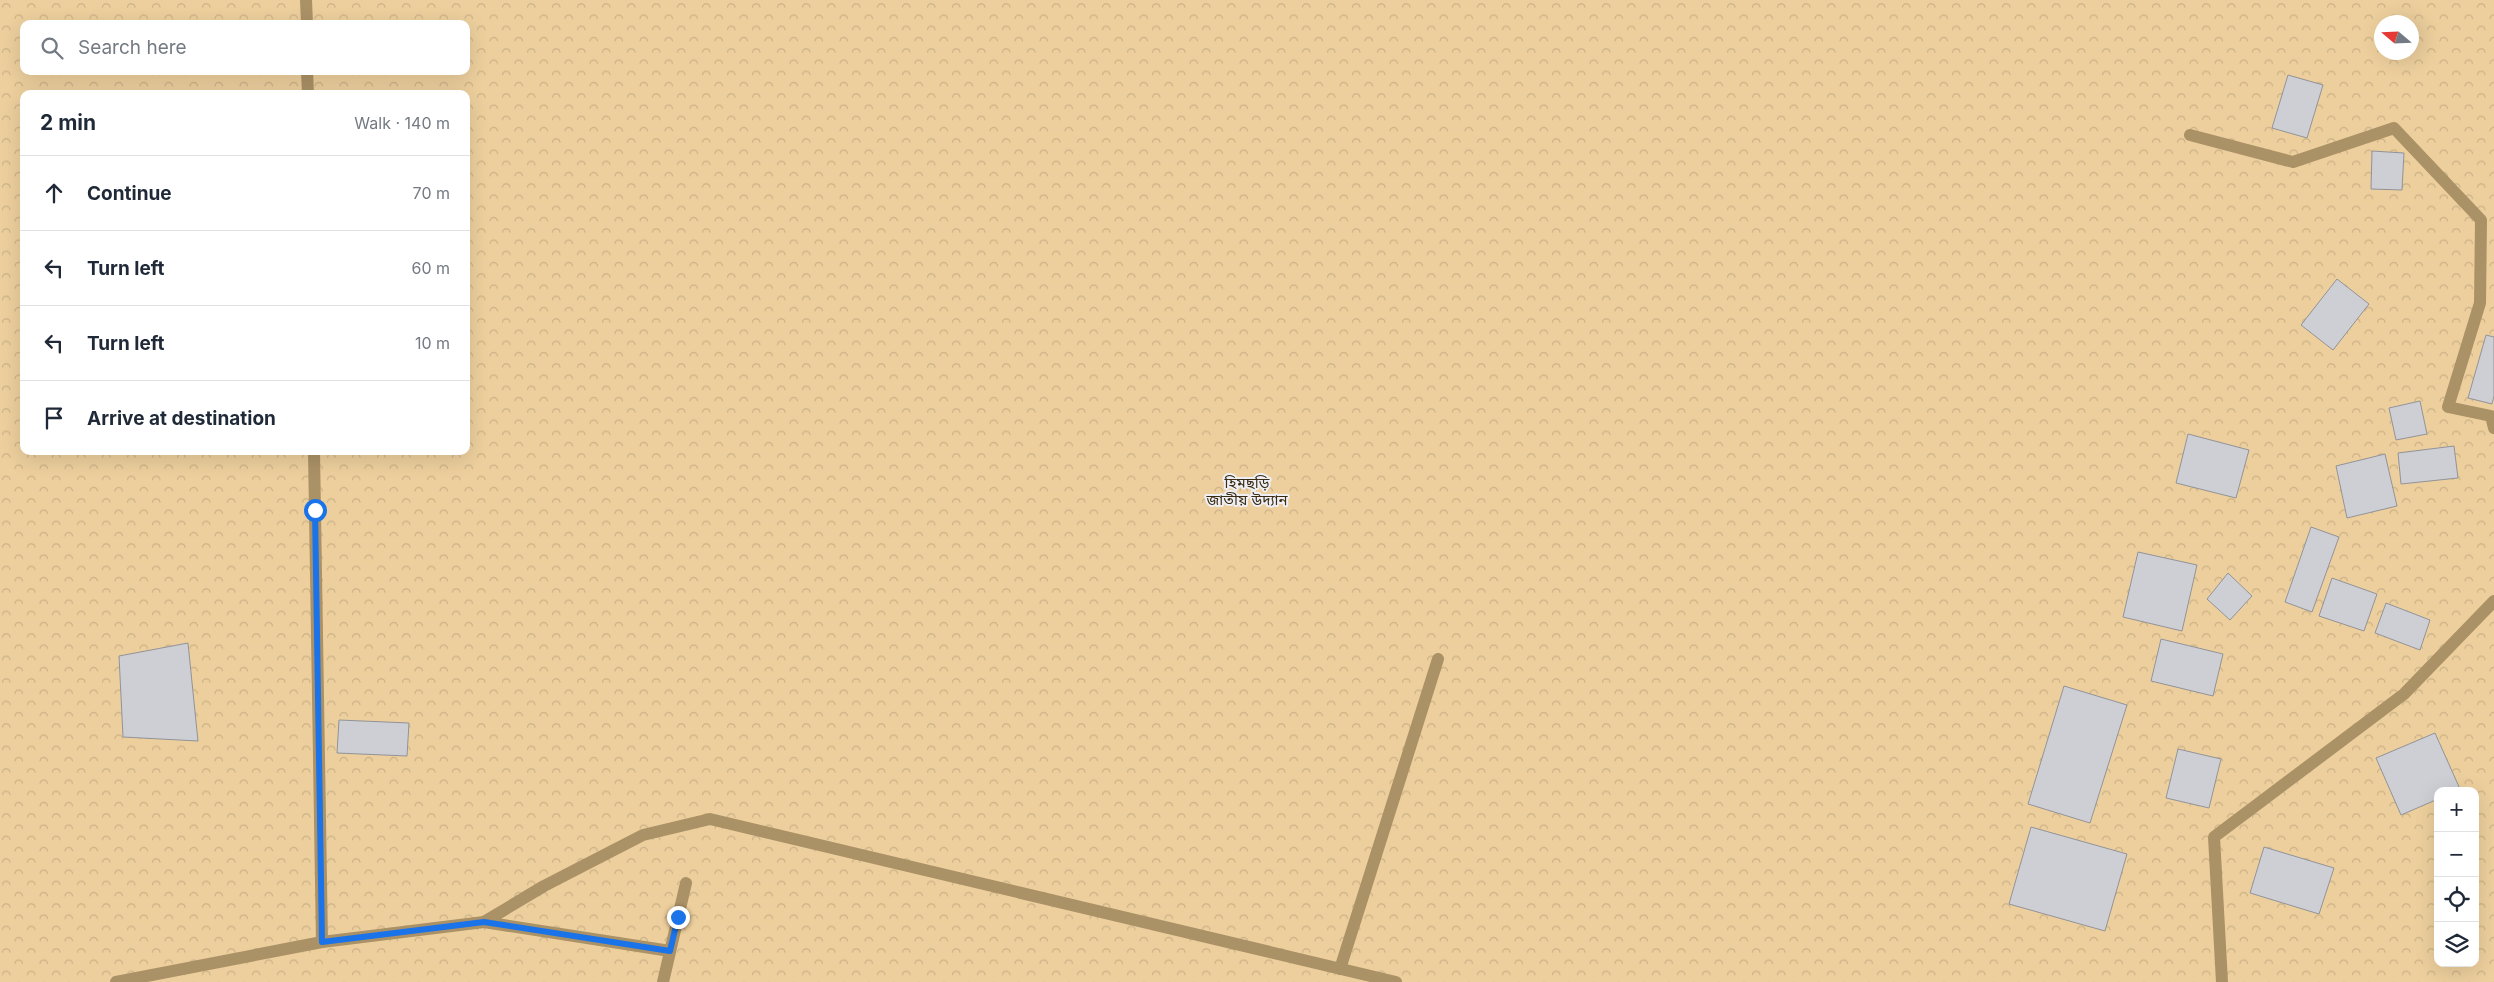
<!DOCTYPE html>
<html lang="en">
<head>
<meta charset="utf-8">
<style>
  :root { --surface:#fff; --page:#f6f6f7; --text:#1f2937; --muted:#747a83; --line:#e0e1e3 }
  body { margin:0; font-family:Inter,"Noto Sans Bengali",sans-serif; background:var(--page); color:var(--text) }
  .controls { position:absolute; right:15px; bottom:15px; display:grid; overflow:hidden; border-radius:10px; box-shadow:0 5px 20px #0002 }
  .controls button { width:45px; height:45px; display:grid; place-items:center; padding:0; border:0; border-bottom:1px solid var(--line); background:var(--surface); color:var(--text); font:25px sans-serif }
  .compass { position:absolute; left:2374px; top:15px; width:45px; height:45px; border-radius:50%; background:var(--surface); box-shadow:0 5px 20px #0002; rotate:289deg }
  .stop { position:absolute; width:15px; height:15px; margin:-11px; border:4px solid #1a73e8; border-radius:50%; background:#fff }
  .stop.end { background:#1a73e8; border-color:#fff; box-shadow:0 1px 5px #0008 }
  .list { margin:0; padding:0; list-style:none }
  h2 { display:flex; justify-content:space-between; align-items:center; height:65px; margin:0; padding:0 20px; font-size:21px }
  h2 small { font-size:16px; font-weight:400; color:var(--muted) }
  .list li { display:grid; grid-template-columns:32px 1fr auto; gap:15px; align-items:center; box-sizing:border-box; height:75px; padding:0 20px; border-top:1px solid var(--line) }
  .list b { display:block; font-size:19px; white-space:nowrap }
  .list em { font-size:16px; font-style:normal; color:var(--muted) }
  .icon { flex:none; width:28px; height:28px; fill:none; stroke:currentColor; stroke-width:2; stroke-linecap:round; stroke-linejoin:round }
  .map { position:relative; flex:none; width:2494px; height:982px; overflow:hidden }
  .search { position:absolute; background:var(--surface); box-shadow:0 5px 20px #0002; left:20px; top:20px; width:450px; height:55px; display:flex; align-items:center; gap:12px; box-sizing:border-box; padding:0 18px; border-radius:10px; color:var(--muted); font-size:19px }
  .panel { position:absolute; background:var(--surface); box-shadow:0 5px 20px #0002; left:20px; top:90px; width:450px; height:365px; border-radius:10px }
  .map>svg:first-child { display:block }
  .forest { fill:url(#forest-crowns); fill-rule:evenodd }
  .building { fill:#cecfd5; stroke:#929398 }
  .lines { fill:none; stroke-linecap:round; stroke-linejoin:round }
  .minor { stroke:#ab9166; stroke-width:12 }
  .route { stroke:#1a73e8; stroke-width:6 }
  .labels { text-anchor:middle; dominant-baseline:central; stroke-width:4; stroke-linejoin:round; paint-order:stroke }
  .park-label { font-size:15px; fill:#3a2b10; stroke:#eeeff5 }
</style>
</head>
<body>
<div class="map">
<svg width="2494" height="982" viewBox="0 0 2494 982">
  <defs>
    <pattern id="forest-crowns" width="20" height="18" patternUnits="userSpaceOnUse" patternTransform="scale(1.25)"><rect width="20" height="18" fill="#edcf9d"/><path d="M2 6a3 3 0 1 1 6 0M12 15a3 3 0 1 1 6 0" fill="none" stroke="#cab186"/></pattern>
  </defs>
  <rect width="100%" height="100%" fill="#eeeff5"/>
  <path class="forest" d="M0 0H2494V982H0ZM2382 22H2412V52H2382ZM24 24H466V71H24ZM24 94H466V451H24ZM2438 791H2475V963H2438Z"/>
  <g class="building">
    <polygon points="2288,75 2323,85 2307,138 2272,128"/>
    <polygon points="2372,151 2404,153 2402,190 2371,189"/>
    <polygon points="2337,279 2369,304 2333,350 2301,325"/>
    <polygon points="2486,335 2494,337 2494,396 2492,404 2468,398"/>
    <polygon points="2420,401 2427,434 2396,440 2389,408"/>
    <polygon points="2188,434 2249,450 2236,498 2176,483"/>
    <polygon points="2454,446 2458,478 2401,484 2398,453"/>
    <polygon points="2385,454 2397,506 2347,518 2336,466"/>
    <polygon points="2311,527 2339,537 2312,612 2285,602"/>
    <polygon points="2138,552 2197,565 2182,631 2123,617"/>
    <polygon points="2228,573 2252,596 2230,620 2207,599"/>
    <polygon points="2332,578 2377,594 2364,631 2319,616"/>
    <polygon points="2386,603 2430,620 2420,650 2375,633"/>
    <polygon points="2161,639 2223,654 2213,696 2151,681"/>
    <polygon points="188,643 198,741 123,737 119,656"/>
    <polygon points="2064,686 2127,705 2090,823 2028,804"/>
    <polygon points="339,720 409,723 407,756 337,753"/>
    <polygon points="2435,733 2460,789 2438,791 2438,799 2401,815 2376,758"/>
    <polygon points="2178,749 2221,759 2209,808 2166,798"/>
    <polygon points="2031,827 2127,854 2105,931 2009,904"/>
    <polygon points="2264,847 2334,868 2319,914 2250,893"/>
  </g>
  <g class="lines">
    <g class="minor">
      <polyline points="306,0 307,24"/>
      <polyline points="307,71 308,94"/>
      <polyline points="2190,135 2293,162 2394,128 2481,220 2480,303 2448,407 2491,416 2494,428"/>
      <polyline points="314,451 322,942"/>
      <polyline points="484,922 670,951"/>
      <polyline points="1340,969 1438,659"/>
      <polyline points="116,982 322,942 484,922 544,886 643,835 710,819 1396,982"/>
      <polyline points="663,982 686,883"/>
      <polyline points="2222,982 2214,837 2404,694 2494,601"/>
    </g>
  </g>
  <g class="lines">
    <polyline class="route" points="315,510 322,942 484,922 670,951 678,917"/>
  </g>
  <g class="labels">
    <g class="park-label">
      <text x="1247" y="482">হিমছড়ি<tspan x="1247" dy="17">জাতীয় উদ্যান</tspan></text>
    </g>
  </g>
</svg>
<div class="controls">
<button>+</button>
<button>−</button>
<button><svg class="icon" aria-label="locate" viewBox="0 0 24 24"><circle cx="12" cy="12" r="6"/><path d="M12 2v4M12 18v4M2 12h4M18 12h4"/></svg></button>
<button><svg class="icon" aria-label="layers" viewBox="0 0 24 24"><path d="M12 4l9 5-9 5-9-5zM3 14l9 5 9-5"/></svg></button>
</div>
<svg class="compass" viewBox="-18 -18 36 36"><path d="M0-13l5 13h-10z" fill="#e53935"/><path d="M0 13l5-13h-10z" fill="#747a83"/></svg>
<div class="stop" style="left:315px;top:510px"></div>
<div class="stop end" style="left:678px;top:917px"></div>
<div class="search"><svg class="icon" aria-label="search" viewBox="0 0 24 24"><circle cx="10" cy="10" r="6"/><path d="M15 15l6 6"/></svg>Search here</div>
<section class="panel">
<h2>2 min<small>Walk · 140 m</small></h2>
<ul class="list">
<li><svg class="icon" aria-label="ahead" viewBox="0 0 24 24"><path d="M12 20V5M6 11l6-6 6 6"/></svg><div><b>Continue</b></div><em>70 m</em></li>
<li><svg class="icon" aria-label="left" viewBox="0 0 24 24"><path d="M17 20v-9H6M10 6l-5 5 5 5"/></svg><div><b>Turn left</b></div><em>60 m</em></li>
<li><svg class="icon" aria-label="left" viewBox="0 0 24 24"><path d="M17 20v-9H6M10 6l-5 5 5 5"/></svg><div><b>Turn left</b></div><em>10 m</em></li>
<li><svg class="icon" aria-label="arrive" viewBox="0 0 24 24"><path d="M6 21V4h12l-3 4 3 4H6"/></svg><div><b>Arrive at destination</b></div></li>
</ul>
</section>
</div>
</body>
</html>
